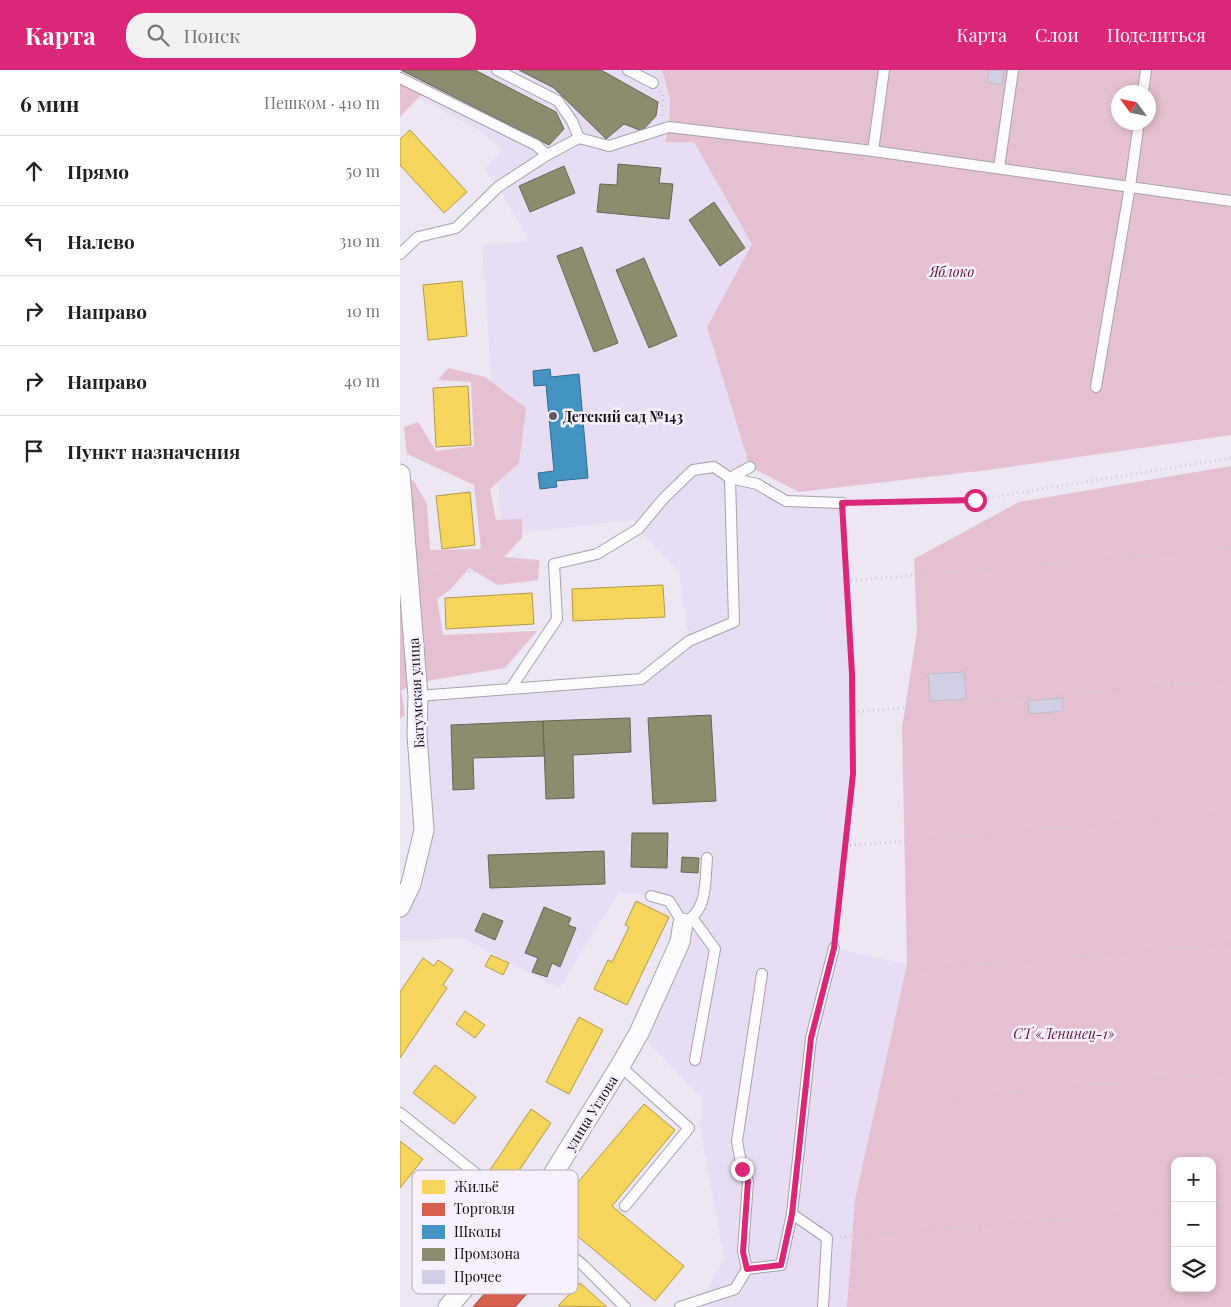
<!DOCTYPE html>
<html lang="ru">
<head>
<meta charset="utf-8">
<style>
  :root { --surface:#fff; --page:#f2f2f2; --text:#222; --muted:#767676; --line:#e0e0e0; --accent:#db2777 }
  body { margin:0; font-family:"Playfair Display",serif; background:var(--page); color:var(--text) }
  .controls { position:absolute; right:15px; bottom:15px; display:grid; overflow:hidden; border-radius:10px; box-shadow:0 2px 8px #0003 }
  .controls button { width:45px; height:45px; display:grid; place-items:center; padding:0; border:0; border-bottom:1px solid var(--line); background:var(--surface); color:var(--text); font:25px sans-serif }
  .compass { position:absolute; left:711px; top:15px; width:45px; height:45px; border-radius:50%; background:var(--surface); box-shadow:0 2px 8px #0003; rotate:303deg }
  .stop { position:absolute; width:15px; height:15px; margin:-11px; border:4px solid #db2777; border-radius:50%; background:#fff }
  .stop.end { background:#db2777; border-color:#fff; box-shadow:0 1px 5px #0008 }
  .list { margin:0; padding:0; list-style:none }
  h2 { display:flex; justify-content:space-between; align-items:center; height:65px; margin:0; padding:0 20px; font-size:21px }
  h2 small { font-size:16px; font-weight:400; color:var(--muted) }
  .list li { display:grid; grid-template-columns:32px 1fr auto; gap:15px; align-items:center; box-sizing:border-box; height:70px; padding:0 20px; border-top:1px solid var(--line) }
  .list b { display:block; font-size:19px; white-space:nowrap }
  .list em { font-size:16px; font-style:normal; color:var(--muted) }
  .icon { flex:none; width:28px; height:28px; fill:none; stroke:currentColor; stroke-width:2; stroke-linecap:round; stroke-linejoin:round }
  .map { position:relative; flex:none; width:831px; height:1237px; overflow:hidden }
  header { display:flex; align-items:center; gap:30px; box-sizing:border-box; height:70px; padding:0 25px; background:var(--accent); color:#fff }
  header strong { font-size:24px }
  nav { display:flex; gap:28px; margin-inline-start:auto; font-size:18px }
  .search { width:350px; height:45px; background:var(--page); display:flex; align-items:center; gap:12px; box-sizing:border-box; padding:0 18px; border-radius:20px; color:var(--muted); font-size:19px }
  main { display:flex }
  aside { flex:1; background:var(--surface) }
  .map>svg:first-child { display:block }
  .built { fill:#e8def4 }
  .green { fill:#e5c0d0; fill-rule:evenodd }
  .homes { fill:#f6d55c; stroke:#b29a47 }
  .shops { fill:#d6604d; stroke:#9c483d }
  .schools { fill:#4393c3; stroke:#356b8f }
  .industry { fill:#8c8c6e; stroke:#686654 }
  .building { fill:#d0cfe4; stroke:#bebdc6 }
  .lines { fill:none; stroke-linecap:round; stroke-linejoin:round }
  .lane-casing { stroke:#a6a2ab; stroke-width:12 }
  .street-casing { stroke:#a6a2ab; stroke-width:21 }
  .path { stroke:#cac8cc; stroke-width:3; stroke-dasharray:1 4; stroke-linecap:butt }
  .lane { stroke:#fcfbfd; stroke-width:10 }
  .street { stroke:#fcfbfd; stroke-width:19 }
  .route { stroke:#db2777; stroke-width:6 }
  .poi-dot { fill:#5f5b64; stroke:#f7f0ff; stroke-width:2 }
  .labels { text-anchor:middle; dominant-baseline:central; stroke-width:5; stroke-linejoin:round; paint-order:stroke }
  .park-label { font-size:14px; font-style:italic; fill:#611234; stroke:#f7f0ff }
  .poi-label { font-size:14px; font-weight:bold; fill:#130f17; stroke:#f7f0ff; text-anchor:start }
  .street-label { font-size:14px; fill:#130f17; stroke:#f7f0ff }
  .key { fill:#f7f0ff; stroke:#b3acb9; stroke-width:1 }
  .key-label { font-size:14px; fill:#130f17 }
</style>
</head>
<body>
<header>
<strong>Карта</strong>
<div class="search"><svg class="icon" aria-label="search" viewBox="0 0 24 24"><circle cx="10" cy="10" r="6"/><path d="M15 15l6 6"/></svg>Поиск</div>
<nav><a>Карта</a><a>Слои</a><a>Поделиться</a></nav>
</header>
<main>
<aside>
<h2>6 мин<small>Пешком · 410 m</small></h2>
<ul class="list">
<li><svg class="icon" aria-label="ahead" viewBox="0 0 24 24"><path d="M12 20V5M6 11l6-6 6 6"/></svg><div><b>Прямо</b></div><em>50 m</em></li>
<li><svg class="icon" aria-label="left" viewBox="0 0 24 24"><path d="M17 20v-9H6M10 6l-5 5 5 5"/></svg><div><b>Налево</b></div><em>310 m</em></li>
<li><svg class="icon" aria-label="right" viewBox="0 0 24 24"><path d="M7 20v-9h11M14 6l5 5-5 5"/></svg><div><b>Направо</b></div><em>10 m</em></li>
<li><svg class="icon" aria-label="right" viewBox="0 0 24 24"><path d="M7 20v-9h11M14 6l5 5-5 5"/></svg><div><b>Направо</b></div><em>40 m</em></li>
<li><svg class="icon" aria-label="arrive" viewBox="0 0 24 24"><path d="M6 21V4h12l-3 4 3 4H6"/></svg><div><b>Пункт назначения</b></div></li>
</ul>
</aside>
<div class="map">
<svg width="831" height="1237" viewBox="0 0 831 1237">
  <rect width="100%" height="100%" fill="#ece7f3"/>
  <polygon class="built" points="0,0 262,0 270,29 269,57 294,72 352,174 307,257 350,397 331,407 375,425 442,433 452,604 453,704 434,878 507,894 455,1129 447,1237 271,1237 305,1221 324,1190 300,1058 301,1028 239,963 283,853 269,831 251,826 219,822 159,919 64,868 0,871 0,837 24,760 18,626 241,609 289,571 279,503 238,459 233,450 102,465 82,175 129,171 98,117 84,100 102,79 79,60 9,23 0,32"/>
  <g class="green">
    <path d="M262 0H831V365L588 400 399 422 350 397 307 257 352 174 294 72H265L269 57 270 29ZM718 22H748V52H718Z"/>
    <polygon points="0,14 22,24 0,47"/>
    <polygon points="48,298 85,307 126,338 119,393 90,419 96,450 122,449 122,468 104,487 139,490 138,510 98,515 69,498 50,520 37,529 43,565 137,561 105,598 32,610 1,620 5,645 0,649 0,407 14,411 27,434 30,480 81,479 74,415 7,384 4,357 18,352 36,381 74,376 71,312 38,310"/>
    <path d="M831 396V1237H447L455 1129 507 894 502 658 517 561 514 489 619 432ZM775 1091H812V1218H775Z"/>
  </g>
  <g class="homes">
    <polygon points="10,60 67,122 44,143 0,95 0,69"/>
    <polygon points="62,211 67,266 28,270 23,215"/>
    <polygon points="68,316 71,375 36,377 33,318"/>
    <polygon points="70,422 75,475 42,479 36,426"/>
    <polygon points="263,515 265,547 173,551 172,519"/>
    <polygon points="132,523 134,554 46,559 45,528"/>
    <polygon points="236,831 269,847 227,935 194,919 208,890 212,892 229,857 225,855"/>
    <polygon points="91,885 109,893 103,905 85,896"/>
    <polygon points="23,888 34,896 38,890 53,900 43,915 47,918 0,988 0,922"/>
    <polygon points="65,941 85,955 75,968 56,954"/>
    <polygon points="179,947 203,960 169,1024 146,1012"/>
    <polygon points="35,995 76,1027 54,1054 13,1023"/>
    <polygon points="244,1034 275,1060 212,1136 284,1196 255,1231 151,1144"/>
    <polygon points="131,1039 151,1053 110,1114 90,1100"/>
    <polygon points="0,1071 23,1089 0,1118"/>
    <polygon points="180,1213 207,1237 158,1236"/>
  </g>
  <polygon class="shops" points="123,1179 148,1200 115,1237 73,1237"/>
  <polygon class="schools" points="150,299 151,307 179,304 188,408 156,411 157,417 140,419 138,403 154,401 146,315 134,316 133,301"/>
  <g class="industry">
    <polygon points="1,0 75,0 156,42 164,59 149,75"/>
    <polygon points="119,0 201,0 258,32 256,46 242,61 224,54 206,69 154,18"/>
    <polygon points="218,94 261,98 259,113 273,114 269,149 197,142 200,114 217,115"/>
    <polygon points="164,96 175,123 130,142 119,116"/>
    <polygon points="314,132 345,178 320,196 289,150"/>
    <polygon points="182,177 218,273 194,282 157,186"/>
    <polygon points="244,188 277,266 249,278 216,200"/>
    <polygon points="311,645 316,731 253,734 248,648"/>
    <polygon points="230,648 231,682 173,685 174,728 146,729 143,651"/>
    <polygon points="143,651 144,686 73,688 74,719 53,720 51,655"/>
    <polygon points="232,763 268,763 267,798 231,797"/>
    <polygon points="204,781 205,814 90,818 88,785"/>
    <polygon points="282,787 299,788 298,803 281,802"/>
    <polygon points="144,837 171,848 168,855 176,858 160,897 152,893 147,907 132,902 138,888 125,883"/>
    <polygon points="83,843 103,851 95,870 75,861"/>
  </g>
  <g class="building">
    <polygon points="589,0 604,0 602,15 587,12"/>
    <polygon points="564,602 566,629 530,631 528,604"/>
    <polygon points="662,628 663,641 629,644 628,631"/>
  </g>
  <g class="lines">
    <g class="lane-casing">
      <g id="lane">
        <polyline points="97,0 158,31 172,51 179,68"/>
        <polyline points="228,0 253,13"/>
        <polyline points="0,8 136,75 147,85"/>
        <polyline points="743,22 746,0"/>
        <polyline points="473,81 484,0"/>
        <polyline points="599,98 613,0"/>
        <polyline points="0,184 18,167 56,158 98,117 147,85 179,68 209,76 269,57 473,81 831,131"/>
        <polyline points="696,317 730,116 739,52"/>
        <polyline points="330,408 350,397"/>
        <polyline points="111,618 157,549 154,494 197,484 238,459 264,428 293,400 314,397 330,408 357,414 386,431 442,433"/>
        <polyline points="18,626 241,609 289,571 334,552 330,408"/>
        <path d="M251 826 269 831 283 853C308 842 305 812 307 788"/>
        <polyline points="293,849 315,879 295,990"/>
        <polyline points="220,996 289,1058 225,1136"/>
        <polyline points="0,1043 104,1126 126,1148 183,1195 225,1237"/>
        <polyline points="347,1199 343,1181 348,1111 342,1099 337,1071 362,904"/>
        <polyline points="280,1237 335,1219 347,1199 381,1195 392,1144"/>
        <polyline points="423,1237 427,1168 392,1144 411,968 434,878"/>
      </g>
    </g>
    <g class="street-casing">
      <g id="street">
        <polyline points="0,404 18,626 17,665 24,760 11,814 0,837"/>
        <polyline points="48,1237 126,1148 220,996 239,963 280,872 283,853"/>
      </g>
    </g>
    <g class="path">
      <polyline points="260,21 263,25 262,46"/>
      <polyline points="453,432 575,430 831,388"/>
      <polyline points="24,506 142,495"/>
      <polyline points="446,511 831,478"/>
      <polyline points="453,642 831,610"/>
      <polyline points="445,776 831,743"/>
      <polyline points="435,866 453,704 452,604 443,443"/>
      <polyline points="516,900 831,874"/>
      <polyline points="533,1030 831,1002"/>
      <polyline points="812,1137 831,1135"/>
      <polyline points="440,1167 775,1140"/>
    </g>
    <use href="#lane" class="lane"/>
    <use href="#street" class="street"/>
  </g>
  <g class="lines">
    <polyline class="route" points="342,1099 348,1111 343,1182 347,1199 381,1195 392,1144 411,968 434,878 453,704 452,604 442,433 575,430"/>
  </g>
  <circle class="poi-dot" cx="153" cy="346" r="5"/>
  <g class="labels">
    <g class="park-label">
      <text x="552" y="201">Яблоко</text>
      <text x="664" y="963">СТ «Ленинец-1»</text>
    </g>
    <g class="poi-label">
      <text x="163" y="346">Детский сад №143</text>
    </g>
    <g class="street-label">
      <text transform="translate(16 623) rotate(-93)">Батумская улица</text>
      <text transform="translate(191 1043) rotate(-58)">улица Углова</text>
    </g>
  </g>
  <rect x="12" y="1100" width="166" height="124" rx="8" class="key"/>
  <rect x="22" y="1110" width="23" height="14" fill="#f6d55c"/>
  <rect x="22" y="1133" width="23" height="13" fill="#d6604d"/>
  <rect x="22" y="1155" width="23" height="14" fill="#4393c3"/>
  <rect x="22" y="1178" width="23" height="13" fill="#8c8c6e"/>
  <rect x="22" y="1200" width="23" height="14" fill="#d0cfe4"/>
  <g class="key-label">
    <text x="54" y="1122">Жильё</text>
    <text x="54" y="1144">Торговля</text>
    <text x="54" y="1167">Школы</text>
    <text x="54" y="1189">Промзона</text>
    <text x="54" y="1212">Прочее</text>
  </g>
</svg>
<div class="controls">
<button>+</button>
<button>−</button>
<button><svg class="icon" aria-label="layers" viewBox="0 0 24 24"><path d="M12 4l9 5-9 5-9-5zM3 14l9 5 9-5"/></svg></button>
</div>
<svg class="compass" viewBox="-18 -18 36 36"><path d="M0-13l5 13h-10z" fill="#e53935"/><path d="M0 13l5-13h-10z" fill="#767676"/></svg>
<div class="stop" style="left:575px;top:430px"></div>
<div class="stop end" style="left:342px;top:1099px"></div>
</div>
</main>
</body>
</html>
